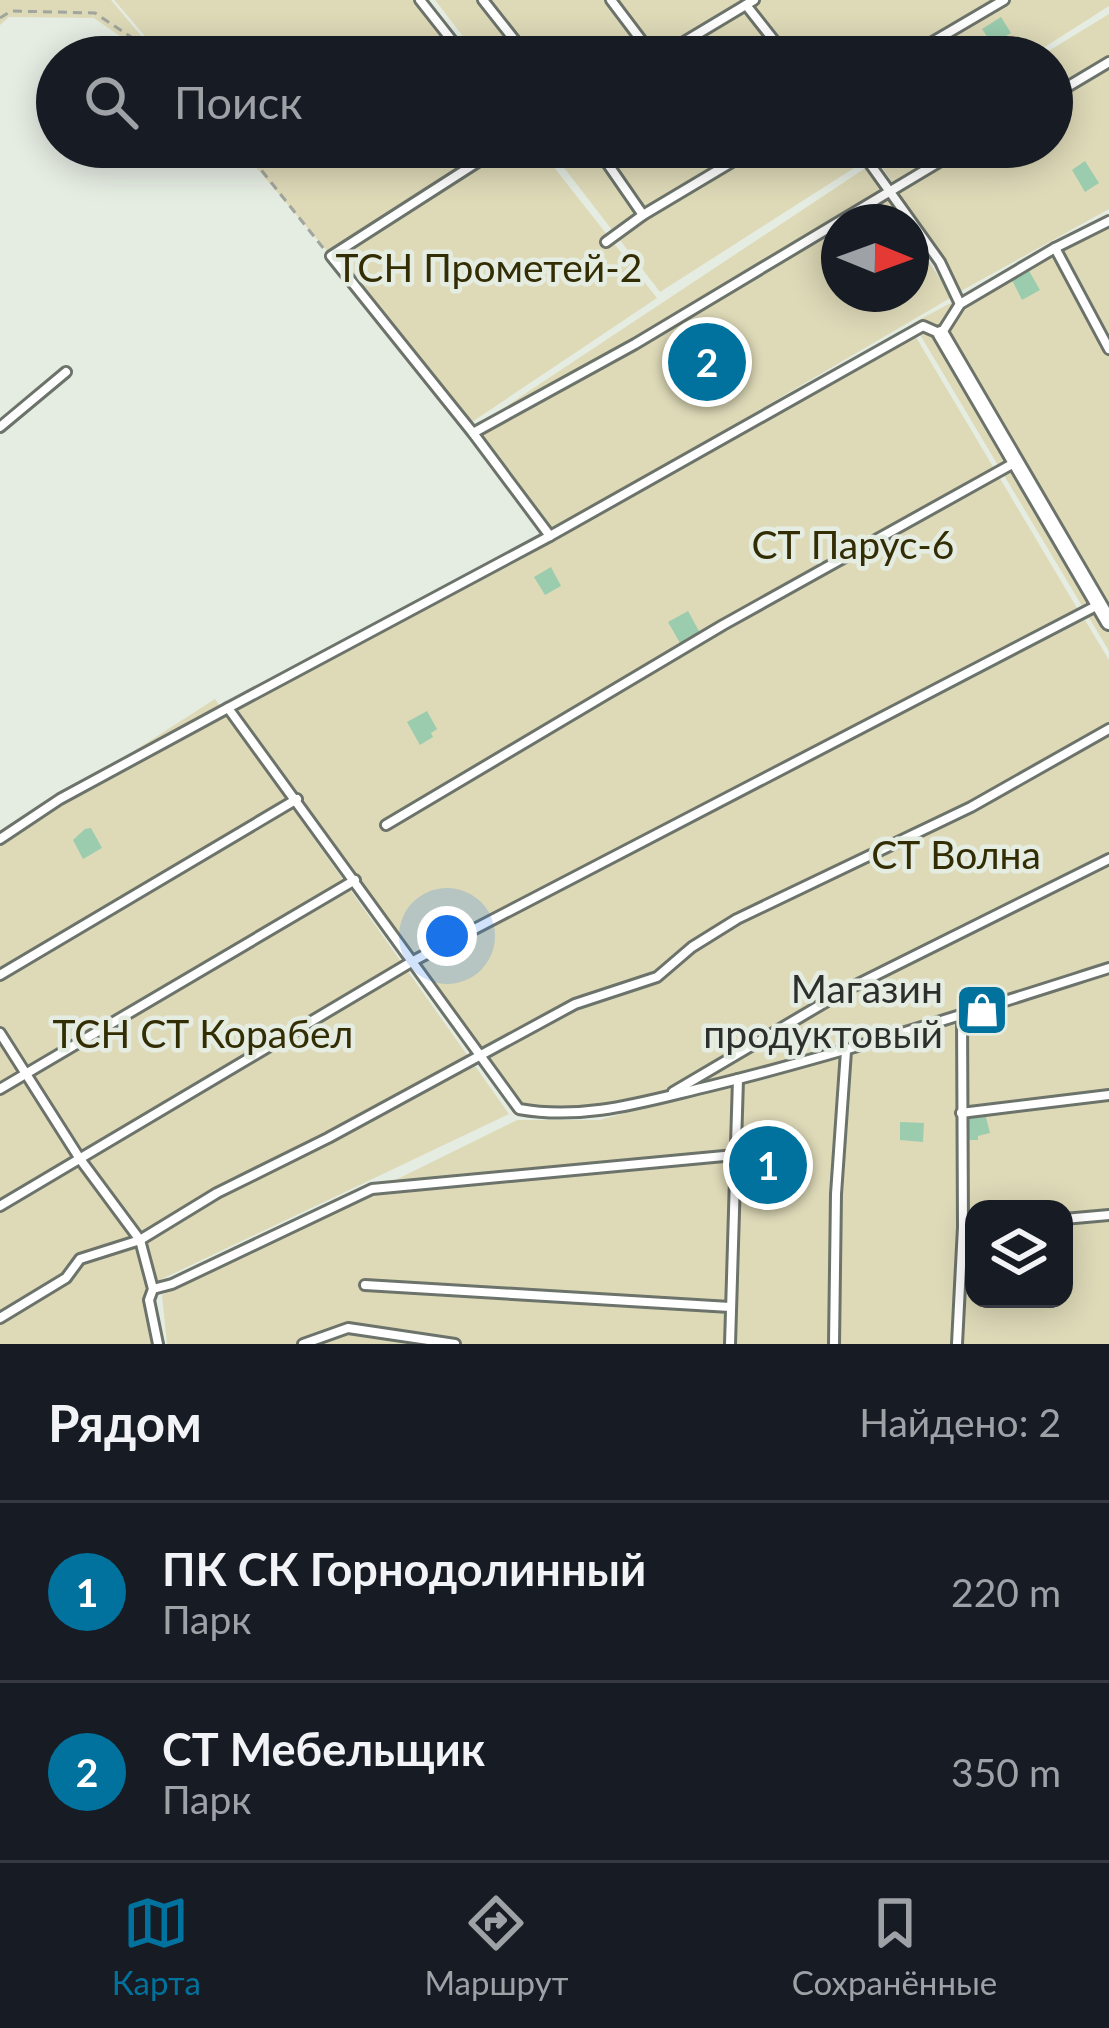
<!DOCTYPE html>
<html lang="ru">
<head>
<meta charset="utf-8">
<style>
  :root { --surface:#171b24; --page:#242831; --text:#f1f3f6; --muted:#9ea1a6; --line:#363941; --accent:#00729d }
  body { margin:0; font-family:Lato,sans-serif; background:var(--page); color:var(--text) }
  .controls { position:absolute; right:36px; bottom:36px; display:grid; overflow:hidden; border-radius:24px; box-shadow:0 6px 30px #0003 }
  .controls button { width:108px; height:108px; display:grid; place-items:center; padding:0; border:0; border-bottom:3px solid var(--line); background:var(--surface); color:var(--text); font:60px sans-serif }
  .compass { position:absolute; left:821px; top:204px; width:108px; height:108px; border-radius:50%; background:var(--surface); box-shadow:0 6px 30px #0003; rotate:91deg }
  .you { position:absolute; left:447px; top:936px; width:42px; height:42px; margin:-30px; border:9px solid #fff; border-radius:50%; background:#1a73e8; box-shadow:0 0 0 18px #1a73e833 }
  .badge { display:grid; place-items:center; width:78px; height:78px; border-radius:50%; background:var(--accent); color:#fff; font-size:39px; font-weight:700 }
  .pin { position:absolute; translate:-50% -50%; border:6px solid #fff; box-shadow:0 3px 12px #0006 }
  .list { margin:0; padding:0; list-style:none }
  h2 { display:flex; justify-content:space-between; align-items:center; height:156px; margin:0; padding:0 48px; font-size:51px }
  h2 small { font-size:39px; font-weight:400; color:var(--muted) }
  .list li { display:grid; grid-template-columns:78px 1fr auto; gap:36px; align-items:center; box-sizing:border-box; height:180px; padding:0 48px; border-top:3px solid var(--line) }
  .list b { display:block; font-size:45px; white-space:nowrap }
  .list p { margin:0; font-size:39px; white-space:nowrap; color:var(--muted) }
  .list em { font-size:39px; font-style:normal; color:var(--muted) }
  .icon { flex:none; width:66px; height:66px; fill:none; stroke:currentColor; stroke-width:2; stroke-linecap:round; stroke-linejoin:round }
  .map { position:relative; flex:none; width:1109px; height:1344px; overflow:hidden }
  .search { position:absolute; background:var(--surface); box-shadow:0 6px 30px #0003; left:36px; right:36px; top:36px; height:132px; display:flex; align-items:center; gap:30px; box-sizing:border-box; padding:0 42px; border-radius:66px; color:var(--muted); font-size:45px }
  .sheet { height:516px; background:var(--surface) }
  nav { display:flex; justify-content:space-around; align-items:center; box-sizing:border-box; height:168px; border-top:3px solid var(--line); background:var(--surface); font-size:33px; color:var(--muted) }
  nav a { display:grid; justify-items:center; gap:6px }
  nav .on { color:var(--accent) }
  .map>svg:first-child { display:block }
  .green { fill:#dedab8; fill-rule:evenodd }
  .building { fill:#9bccae }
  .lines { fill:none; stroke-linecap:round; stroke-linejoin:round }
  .service-casing { stroke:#6c736a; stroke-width:14 }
  .minor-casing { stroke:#6c736a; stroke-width:20 }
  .path { stroke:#a0a59d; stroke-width:3; stroke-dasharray:9 6; stroke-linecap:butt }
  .service { stroke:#fff; stroke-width:8 }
  .minor { stroke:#fff; stroke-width:14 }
  .labels { text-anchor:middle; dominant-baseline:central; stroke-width:9; stroke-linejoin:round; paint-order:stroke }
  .park-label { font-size:39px; fill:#332d04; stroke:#e5ece2 }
  .poi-label { font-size:39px; fill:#2c2f2b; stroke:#e5ece2; text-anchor:end }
</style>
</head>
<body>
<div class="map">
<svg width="1109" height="1344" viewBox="0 0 1109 1344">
  <rect width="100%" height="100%" fill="#e5ece2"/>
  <g class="green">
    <polygon points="0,0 111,0 159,57 150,57 94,18 9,17 0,25"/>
    <polygon points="114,0 423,0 468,57 163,57"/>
    <polygon points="435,0 1109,0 1109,6 1029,57 479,57"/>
    <polygon points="1109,14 1109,209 961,291 876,157 892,147 1052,147 1052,57 1039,57"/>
    <polygon points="239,147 538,147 657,298 472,422"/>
    <polygon points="548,147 887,147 660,292"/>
    <polygon points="867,167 903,222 839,222 839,294 911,294 911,235 952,297 646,476 910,327 1077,608 415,955 238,710 551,532 475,427"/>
    <polygon points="1109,219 1109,651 913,323"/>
    <polygon points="1085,620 1109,660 1109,961 922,1022 600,1116 517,1114 420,963"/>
    <polygon points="215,699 509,1114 145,1287 155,1344 0,1344 0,837"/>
    <path d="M1109 973V1344H167L162 1295 517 1120H600ZM974 1209H1064V1299H974Z"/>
  </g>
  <g class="building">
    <polygon points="1001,17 1011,33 992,44 982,29"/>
    <polygon points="1085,161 1099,183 1085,192 1072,170"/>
    <polygon points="1028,269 1040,290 1022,300 1011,278"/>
    <polygon points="551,567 561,586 545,595 534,577"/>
    <polygon points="688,611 700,633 680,643 668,622"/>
    <polygon points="427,711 437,729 431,733 433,737 420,745 407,722"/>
    <polygon points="91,828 102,848 83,859 73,840 85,829"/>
    <polygon points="965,1117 986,1117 990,1133 978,1136 978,1140 965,1140"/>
    <polygon points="900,1122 924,1123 923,1142 900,1140"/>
  </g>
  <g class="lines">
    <g class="service-casing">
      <g id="service">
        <polyline points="420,0 465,57"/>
        <polyline points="483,0 528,57"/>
        <polyline points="611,0 654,57"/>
        <polyline points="746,5 787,57"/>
        <polyline points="659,57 754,0"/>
        <polyline points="907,57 1004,0"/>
        <polyline points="1052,96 1109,62"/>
        <polyline points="501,147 331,256 473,433 550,536"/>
        <polyline points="596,147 643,215"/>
        <polyline points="858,147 940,262 960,304"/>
        <polyline points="606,242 643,215 757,147"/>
        <polyline points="1055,248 1109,349"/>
        <polyline points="0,427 66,372"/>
        <polyline points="473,433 635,344 964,147"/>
        <polyline points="228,708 550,536 923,326 941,334 960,304 1055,248 1109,221"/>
        <polyline points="386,825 723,625 1014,463"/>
        <path d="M0 839 60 799 228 708 519 1109C585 1121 646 1101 710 1086 845 1053 977 1010 1109 968"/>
        <polyline points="0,975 297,799"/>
        <polyline points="0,1033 80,1159 140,1240 153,1289 149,1300 158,1344"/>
        <polyline points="0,1089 355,880"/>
        <polyline points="673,1092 846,990 1109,859"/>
        <polyline points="961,1113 1109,1095"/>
        <polyline points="0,1206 413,961 1098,605"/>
        <polyline points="1064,1219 1109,1215"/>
        <polyline points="365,1285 730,1307"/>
        <polyline points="153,1289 172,1284 372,1189 735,1155"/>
        <polyline points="0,1318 66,1278 80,1259 140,1240 217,1193 328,1138 575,1004 657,977 692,947 737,919 971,807 1109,729"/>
        <polyline points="303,1344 348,1328 455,1344"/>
        <polyline points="730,1344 738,1079"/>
        <polyline points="834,1344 836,1194 846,1051"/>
        <polyline points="957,1344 963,1227 962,1015"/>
      </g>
    </g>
    <g class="minor-casing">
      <polyline id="minor" points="941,334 1109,622"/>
    </g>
    <g class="path">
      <polyline points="0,18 11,11 95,13 161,57"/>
      <polyline points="243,147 324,249"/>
    </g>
    <use href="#service" class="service"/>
    <use href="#minor" class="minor"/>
  </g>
  <defs>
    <g id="shop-square" transform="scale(2.7)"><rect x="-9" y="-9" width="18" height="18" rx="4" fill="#00729d" stroke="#e5ece2"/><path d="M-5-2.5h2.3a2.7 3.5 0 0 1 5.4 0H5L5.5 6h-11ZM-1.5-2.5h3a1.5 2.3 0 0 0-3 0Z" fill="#fff"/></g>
  </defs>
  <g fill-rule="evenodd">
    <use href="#shop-square" x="982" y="1010"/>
  </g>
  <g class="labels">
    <g class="park-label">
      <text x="489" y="267">ТСН Прометей-2</text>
      <text x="853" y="544">СТ Парус-6</text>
      <text x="956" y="854">СТ Волна</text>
      <text x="203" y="1033">ТСН СТ Корабел</text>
    </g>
    <g class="poi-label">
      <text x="943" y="988">Магазин<tspan x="943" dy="45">продуктовый</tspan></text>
    </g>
  </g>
</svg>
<div class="controls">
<button><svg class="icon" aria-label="layers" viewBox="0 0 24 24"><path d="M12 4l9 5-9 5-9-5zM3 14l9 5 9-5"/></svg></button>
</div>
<svg class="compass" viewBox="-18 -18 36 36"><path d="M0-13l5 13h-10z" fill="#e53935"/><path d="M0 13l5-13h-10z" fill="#9ea1a6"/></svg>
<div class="you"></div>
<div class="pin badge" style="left:768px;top:1165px">1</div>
<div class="pin badge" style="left:707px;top:362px">2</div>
<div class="search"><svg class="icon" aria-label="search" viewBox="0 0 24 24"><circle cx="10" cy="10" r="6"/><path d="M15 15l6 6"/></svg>Поиск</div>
</div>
<section class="sheet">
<h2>Рядом<small>Найдено: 2</small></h2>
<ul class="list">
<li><span class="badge">1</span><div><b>ПК СК Горнодолинный</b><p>Парк</p></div><em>220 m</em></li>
<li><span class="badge">2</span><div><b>СТ Мебельщик</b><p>Парк</p></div><em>350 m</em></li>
</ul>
</section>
<nav>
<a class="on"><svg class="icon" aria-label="map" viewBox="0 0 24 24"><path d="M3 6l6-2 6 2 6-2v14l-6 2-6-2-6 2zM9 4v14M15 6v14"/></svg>Карта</a>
<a><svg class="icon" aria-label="directions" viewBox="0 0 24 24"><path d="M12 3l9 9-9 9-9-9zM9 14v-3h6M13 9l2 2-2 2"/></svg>Маршрут</a>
<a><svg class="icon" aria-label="saved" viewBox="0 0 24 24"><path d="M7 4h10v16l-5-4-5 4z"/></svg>Сохранённые</a>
</nav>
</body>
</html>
